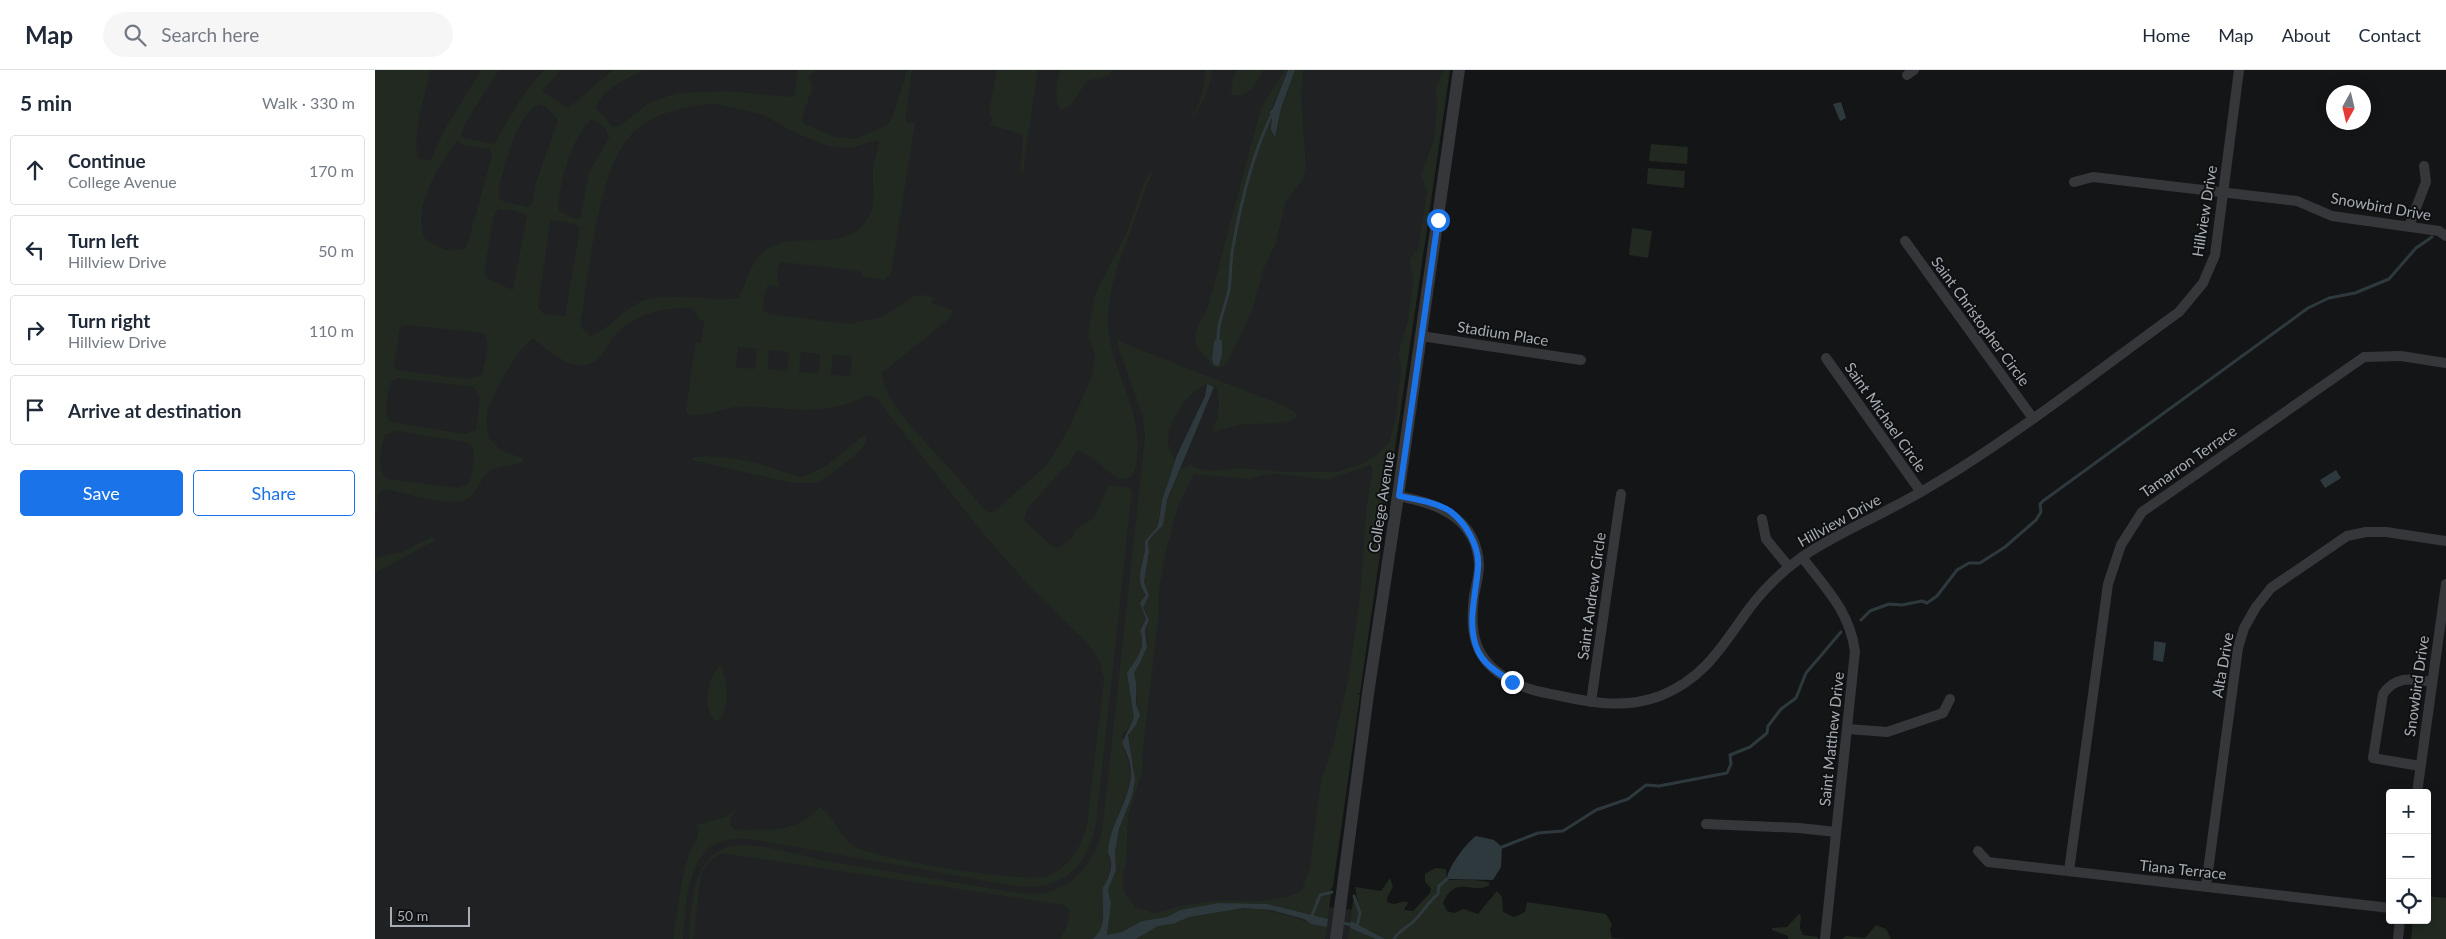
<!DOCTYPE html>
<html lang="en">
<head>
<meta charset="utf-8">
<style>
  :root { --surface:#fff; --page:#f6f6f7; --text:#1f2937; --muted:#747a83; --line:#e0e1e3; --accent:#1a73e8 }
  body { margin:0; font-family:Lato,sans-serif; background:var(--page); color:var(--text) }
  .controls { position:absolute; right:15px; bottom:15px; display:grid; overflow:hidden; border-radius:5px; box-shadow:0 2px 12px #0003 }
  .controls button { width:45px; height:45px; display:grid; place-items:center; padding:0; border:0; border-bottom:1px solid var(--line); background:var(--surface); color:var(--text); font:25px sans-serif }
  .compass { position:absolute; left:1951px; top:15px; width:45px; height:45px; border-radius:50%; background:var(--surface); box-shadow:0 2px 12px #0003; rotate:188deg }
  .scale { position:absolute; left:15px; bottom:12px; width:80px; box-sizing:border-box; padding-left:5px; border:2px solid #a7aeb5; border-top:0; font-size:14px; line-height:18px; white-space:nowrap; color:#a7aeb5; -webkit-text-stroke:4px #0f1011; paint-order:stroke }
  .stop { position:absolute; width:15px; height:15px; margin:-11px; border:4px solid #1a73e8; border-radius:50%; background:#fff }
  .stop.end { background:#1a73e8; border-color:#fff; box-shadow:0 1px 5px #0008 }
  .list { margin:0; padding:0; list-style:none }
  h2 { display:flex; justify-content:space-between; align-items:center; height:65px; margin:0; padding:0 20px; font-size:21px }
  h2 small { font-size:16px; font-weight:400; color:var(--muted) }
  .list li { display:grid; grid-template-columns:32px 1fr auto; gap:15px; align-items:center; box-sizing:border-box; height:70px; margin:0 10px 10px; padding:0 10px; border:1px solid var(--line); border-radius:5px }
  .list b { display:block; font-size:19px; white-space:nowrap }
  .list p { margin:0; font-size:16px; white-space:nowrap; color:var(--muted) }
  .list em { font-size:16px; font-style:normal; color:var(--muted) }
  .actions { display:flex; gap:10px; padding:15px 20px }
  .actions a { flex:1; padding:11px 0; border:1px solid var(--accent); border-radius:5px; text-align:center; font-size:18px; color:var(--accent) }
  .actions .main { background:var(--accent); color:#fff }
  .icon { flex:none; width:28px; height:28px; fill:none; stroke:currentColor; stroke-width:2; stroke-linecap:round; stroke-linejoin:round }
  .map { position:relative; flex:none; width:2071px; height:869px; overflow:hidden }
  header { display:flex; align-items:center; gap:30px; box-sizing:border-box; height:70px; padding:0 25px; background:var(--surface); border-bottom:1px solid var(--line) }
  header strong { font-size:24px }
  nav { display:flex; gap:28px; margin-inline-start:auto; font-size:18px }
  .search { width:350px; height:45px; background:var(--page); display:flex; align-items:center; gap:12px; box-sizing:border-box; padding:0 18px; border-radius:28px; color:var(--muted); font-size:19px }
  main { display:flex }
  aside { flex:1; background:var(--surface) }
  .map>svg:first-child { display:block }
  .built { fill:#202123 }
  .green { fill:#212921; fill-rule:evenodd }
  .water { fill:#2e393e }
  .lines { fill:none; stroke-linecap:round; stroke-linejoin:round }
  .stream { stroke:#2e393e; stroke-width:3 }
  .minor { stroke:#36373b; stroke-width:10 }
  .tertiary { stroke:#36373b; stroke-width:12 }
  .route { stroke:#1a73e8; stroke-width:6 }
  .labels { text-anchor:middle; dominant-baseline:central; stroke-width:4; stroke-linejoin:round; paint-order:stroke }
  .street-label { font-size:15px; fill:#a7aeb5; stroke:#0f1011 }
</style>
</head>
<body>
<header>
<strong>Map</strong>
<div class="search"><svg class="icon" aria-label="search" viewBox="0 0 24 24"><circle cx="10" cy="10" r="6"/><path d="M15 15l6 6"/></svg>Search here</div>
<nav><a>Home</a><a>Map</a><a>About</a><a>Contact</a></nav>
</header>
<main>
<aside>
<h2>5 min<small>Walk · 330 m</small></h2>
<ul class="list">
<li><svg class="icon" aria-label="ahead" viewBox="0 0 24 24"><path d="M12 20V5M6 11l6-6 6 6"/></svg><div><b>Continue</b><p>College Avenue</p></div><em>170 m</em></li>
<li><svg class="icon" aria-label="left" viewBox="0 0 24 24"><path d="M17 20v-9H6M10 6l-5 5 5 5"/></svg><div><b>Turn left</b><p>Hillview Drive</p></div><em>50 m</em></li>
<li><svg class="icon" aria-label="right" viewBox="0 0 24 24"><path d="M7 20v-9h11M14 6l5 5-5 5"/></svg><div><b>Turn right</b><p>Hillview Drive</p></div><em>110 m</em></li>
<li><svg class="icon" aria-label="arrive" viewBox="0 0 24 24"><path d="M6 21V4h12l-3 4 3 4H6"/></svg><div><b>Arrive at destination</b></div></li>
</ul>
<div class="actions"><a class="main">Save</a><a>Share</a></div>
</aside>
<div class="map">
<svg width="2071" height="869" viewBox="0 0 2071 869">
  <rect width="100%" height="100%" fill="#141516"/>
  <polygon class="built" points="0,0 1075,0 953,837 1250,869 0,869"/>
  <g class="green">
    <path d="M0 0H55C52 21 35 70 44 89L56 90 68 62 106 0H124L91 52 86 64 88 68 119 74C134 47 148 23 169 0H185L167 21 193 38 238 0H268C251 10 228 18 221 38L238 57H243L274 33 301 23 355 21 415 27 419 25 423 0H441L434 6 437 19 427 48 429 54 460 67 479 69 509 57 517 49 532 0H537L531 47 532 53H540L516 204 509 210 487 206 486 202 477 200 405 192 402 200 404 217 393 215 388 231V240L395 244 474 254 507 247 539 226 548 225 561 228 558 229 556 233 578 240 574 249 507 303C508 331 550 371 568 391 583 407 596 425 611 441L617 443 672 395 693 360 718 304 720 284 713 266 720 224 751 164 769 113 783 88C774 108 767 128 760 149 746 188 727 227 735 270 743 313 767 341 762 388 761 396 761 402 754 408L743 409 713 385 702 380 694 394 686 401 652 439 649 450 677 476 685 477 695 470 703 457 719 448 734 415 753 417 757 421 721 755C712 800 685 821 640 816L387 771C374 769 361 767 348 771 311 782 311 837 308 869H298C303 840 305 809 315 782 319 772 325 768 323 757L320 755 350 747 363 739 356 747 355 754 359 759C389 761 426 763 444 736 459 745 464 767 479 776 499 789 652 814 673 806 696 795 706 777 712 754L729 609 725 592 713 574 658 520 610 466 501 328 493 325C448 350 409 335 363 337 348 338 330 347 314 345L311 341 324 247 316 238C288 238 264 242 242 263 233 272 226 293 211 295 190 298 173 279 158 269 145 274 119 322 114 337 110 346 112 359 114 368L127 381 147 388 148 392C139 397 124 395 115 401 105 407 104 421 94 428 76 439 31 423 10 419L4 423 0 451ZM167 34 178 44 183 51 161 112 157 133 153 137 127 131 124 127V119C129 99 143 37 167 34ZM340 34 386 44 423 64 453 76 476 78 502 70 504 73C502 82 499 90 498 99 497 115 502 133 493 148 466 190 415 152 383 187 374 198 370 215 363 228 333 233 300 221 270 230 248 237 236 259 215 266L207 258 206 252C213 205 223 112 249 74 269 44 307 36 340 34ZM215 50H219L231 59 234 68 214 102 205 149 198 148 184 141 183 134C188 104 195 74 215 50ZM82 71 88 75 115 79 117 85 92 175 89 179 70 180 51 170C34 143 65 93 82 71ZM123 139 140 141 152 145 138 220 113 209 109 203 119 146ZM177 150 201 154 205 158 190 246 169 244 163 238 175 152ZM324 250H329L326 273 321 272ZM32 255 109 263C116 276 110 291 107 305L91 309 22 300 19 296 25 257ZM363 277 382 279 380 299 361 297ZM394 280 414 282 412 301 393 299ZM426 282 445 284 444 303 424 302ZM458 285 477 286 475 306 456 305ZM21 308 99 317 105 328 101 360 89 364 15 352C8 342 13 324 16 312ZM22 361 95 373C103 384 97 401 94 413L83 418 11 409C2 398 6 378 10 365Z"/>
    <polygon points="622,0 663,0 649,92 650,100 645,104 648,69 645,64 615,55 617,50 614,41"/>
    <path d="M685 0H738L733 6 712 11 696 35 686 40C678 29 682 13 685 0Z"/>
    <path d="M831 0H837C834 23 825 39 811 57 823 39 829 22 831 0Z"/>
    <path d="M863 0H888C882 13 873 29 856 25L858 7Z"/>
    <path d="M910 0H913L894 44 897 45 896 54 901 67 906 38 920 0H928L926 28 931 97 929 107 911 132 900 175 889 198 877 241 852 293 844 298 838 297C835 290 830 287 825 281 813 266 826 252 833 237L884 45 887 36ZM839 271 846 292 844 296 837 289Z"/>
    <path d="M1069 0H1075L1017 399H1015L1017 402 985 623 982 624 985 625 958 816 954 822H947L956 824 953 849 892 834 844 833 805 840 792 847 767 851 747 862 732 866 736 833 733 820 741 800 740 782 744 759 757 726 760 710 753 665 764 649 759 603C763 594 769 587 772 578 774 569 769 562 773 554L768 539C771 526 776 526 769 513L774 482 773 471 788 455 790 438 806 397 807 399 815 395 821 398 836 401 867 398 909 402H962L989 393 1007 380 1014 373 1021 347 1026 295 1023 284 1033 251 1038 210 1034 190 1043 179 1052 122 1046 105 1059 70 1062 31 1060 19ZM995 395 998 398 991 441 986 518 974 606 959 671 946 712 935 797 927 820 912 827 888 831H836L802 837 781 843 761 838 749 821 747 807 751 797 753 746 767 703V687L783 552 784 520 792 477 803 437 819 404 873 409 888 405 904 404 952 410Z"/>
    <polygon points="1276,74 1313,77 1312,94 1274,91"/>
    <polygon points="1273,98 1310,101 1309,118 1272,114"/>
    <polygon points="1257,158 1277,161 1273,188 1254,185"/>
    <path d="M742 268 749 273 791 290 910 336 920 342 922 346C915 356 884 353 872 354 860 356 848 358 837 363 843 348 847 333 841 317L832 314C812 322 794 350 793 371 793 377 797 385 799 390H801L785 440 783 456 770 471C772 491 757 505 771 525L765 533 771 549 765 560C772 580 761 588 752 603L759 648 757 654 747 665 756 705 752 723 739 755 733 783 736 793 732 811 728 817 730 830 725 864 717 869H684C691 862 695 849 694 839L689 835 347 783 334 791 326 803 318 869H314C317 840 315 800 342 782 350 777 359 775 367 775 398 775 427 787 457 792 521 802 586 814 651 824 695 826 721 794 728 754L770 367 768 347 744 279Z"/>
    <path d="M489 365 492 369 489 376 477 388 443 413H416L317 390 320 387C358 383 390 396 426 407L451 396Z"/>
    <polygon points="57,467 60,469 57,472 0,503 0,488 29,481"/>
    <path d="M346 595C352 609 356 639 344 650H339C327 636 333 605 346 595Z"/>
    <path d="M1060 798 1071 799 1072 809 1075 810H1100L1114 812V815C1099 826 1081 803 1068 833L1072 841 1079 843 1089 839 1103 844 1122 821 1127 827 1128 842 1139 847 1150 842 1152 832 1231 844 1237 854 1235 860 1237 869H1010L976 851 978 829 983 833 980 817 1006 821 1015 808 1018 817 1012 828V832L1019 834 1031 831 1033 833 1029 840 1038 841 1055 823 1056 818 1050 812V804Z"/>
    <polygon points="2052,826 2071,828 2071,869 2036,869 2038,850 2052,850"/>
    <path d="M869 838C894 838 914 846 937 854 942 856 947 854 952 857L950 869H761L783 856 798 854 814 847Z"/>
    <polygon points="1424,844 1426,846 1425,858 1428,865 1443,867 1443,869 1413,869 1413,866 1397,860 1397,858 1412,857"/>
    <polygon points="1501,855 1511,859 1516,869 1467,869 1471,866 1490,868"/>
    <polygon points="975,858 1001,869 973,869"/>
  </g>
  <g class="water">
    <polygon points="913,0 920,0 906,38 900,68 896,59 897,45 894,43 898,38"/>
    <polygon points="1466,32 1471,48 1465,51 1458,34"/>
    <polygon points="843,269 847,271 847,284 844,296 839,295 837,289 839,271"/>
    <path d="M832 314 839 317 792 430 788 455 773 471 774 482 769 512 774 525 768 538 774 550 770 560 772 577 766 591 759 603 761 613V634L765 645 761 655 753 665 760 710 757 726 744 759 740 782 741 800 733 820 736 833 732 865 747 862 767 851 792 847 805 840 844 833 892 834 953 849 952 857 936 854 929 849 896 840 869 838 814 847 798 854 783 856 761 869H717C734 859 726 833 728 817 732 812 737 800 736 792 736 788 733 785 733 781 735 755 753 732 756 707 757 696 752 682 747 673L759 648 752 603C761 588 772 579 765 561L771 549 765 533 771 525C757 506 772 491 770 471L783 456 787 431 802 385 830 326Z"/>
    <polygon points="1961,400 1966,408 1950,418 1945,410"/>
    <polygon points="1779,571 1791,573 1788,592 1778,590"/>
    <path d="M1101 766 1119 770 1127 777 1126 797 1118 810 1072 809C1072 798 1092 772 1101 766Z"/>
    <polygon points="976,851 1010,869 1001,869 975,858"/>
  </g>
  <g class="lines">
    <g class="stream">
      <path d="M843 272C842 253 850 238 854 220 856 206 855 191 858 177 866 131 877 84 898 42"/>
      <polyline points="1486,550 1495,541 1514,534 1527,535 1547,531 1552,533 1562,526 1582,500 1594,493 1605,493 1630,477 1661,450 1666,442 1665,434 1668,431 1933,238 1954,228 1980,223 2014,209 2041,178 2057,167"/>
      <polyline points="1127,777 1163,763 1188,761 1221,740 1253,729 1271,715 1284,716 1352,703 1356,694 1355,685 1375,677 1392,663 1393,656 1406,639 1421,628 1431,603 1466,562"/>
      <polyline points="979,826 985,843 982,856"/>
      <polyline points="936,848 945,825 957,822"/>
      <polyline points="966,853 979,855"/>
      <path d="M1019 869C1025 859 1032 858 1039 851 1048 842 1053 832 1063 824L1064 816 1072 809"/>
    </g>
    <g class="minor">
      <polyline points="1532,5 1539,0"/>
      <polyline points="1699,112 1718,107 1922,131 1957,146 2064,161 2071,166"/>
      <polyline points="2034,156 2051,112 2049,96"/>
      <polyline points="1530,171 1657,347"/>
      <polyline points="1046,266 1206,290"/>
      <polyline points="1451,288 1546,422"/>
      <path d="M1023 426C1062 433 1102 448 1104 495 1104 505 1101 516 1099 526 1094 565 1100 591 1136 611 1150 619 1165 622 1181 625 1217 633 1250 639 1285 626 1328 609 1346 578 1371 543 1386 522 1406 502 1427 487 1456 467 1489 453 1520 436 1542 425 1563 412 1584 399 1658 352 1732 294 1804 242L1828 213 1840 185 1864 0"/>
      <polyline points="1387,449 1391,469 1414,497"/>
      <path d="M1427 487C1451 519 1474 540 1480 581L1450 869"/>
      <polyline points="1216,632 1246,424"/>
      <polyline points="1473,659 1512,662 1568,643 1575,629"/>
      <path d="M2045 696 1998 688 2008 624C2021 605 2037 609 2057 612"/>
      <polyline points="2042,723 2071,514"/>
      <polyline points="1331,754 1424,758 1461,762"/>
      <polyline points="1603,781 1613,792 2015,838"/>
      <polyline points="1694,801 1733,514 1746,475 1767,442 1989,287 2026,286 2071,293"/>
      <polyline points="1831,816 1863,578 1869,558 1881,537 1896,518 1972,466 1991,462 2011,462 2071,471"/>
      <polyline points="2023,869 2025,850"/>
    </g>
    <polyline class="tertiary" points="961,869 993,624 1023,426 1084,0"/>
  </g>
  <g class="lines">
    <path class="route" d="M1063 150 1024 426C1040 429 1060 432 1075 441 1091 453 1105 477 1103 498 1101 525 1091 555 1103 581 1109 595 1125 604 1137 612"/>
  </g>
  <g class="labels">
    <g class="street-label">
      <text transform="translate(2006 136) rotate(10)">Snowbird Drive</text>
      <text transform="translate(1829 141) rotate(-81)">Hillview Drive</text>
      <text transform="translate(1606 251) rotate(54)">Saint Christopher Circle</text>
      <text transform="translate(1128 263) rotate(9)">Stadium Place</text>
      <text transform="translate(1511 347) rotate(55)">Saint Michael Circle</text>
      <text transform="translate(1813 391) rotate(-35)">Tamarron Terrace</text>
      <text transform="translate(1006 432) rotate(-81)">College Avenue</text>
      <text transform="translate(1464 450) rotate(-29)">Hillview Drive</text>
      <text transform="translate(1216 526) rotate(-82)">Saint Andrew Circle</text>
      <text transform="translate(1847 595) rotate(-80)">Alta Drive</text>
      <text transform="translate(2041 616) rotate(-82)">Snowbird Drive</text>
      <text transform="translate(1456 669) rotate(-84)">Saint Matthew Drive</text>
      <text transform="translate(1808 799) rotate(6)">Tiana Terrace</text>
    </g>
  </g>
</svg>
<div class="controls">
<button>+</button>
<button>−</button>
<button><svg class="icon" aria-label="locate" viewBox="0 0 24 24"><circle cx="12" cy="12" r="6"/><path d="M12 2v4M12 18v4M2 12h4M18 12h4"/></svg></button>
</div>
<svg class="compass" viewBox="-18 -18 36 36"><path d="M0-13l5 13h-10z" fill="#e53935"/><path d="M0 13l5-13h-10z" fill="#747a83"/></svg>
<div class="scale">50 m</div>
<div class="stop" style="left:1063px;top:150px"></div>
<div class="stop end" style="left:1137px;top:612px"></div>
</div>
</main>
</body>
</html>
